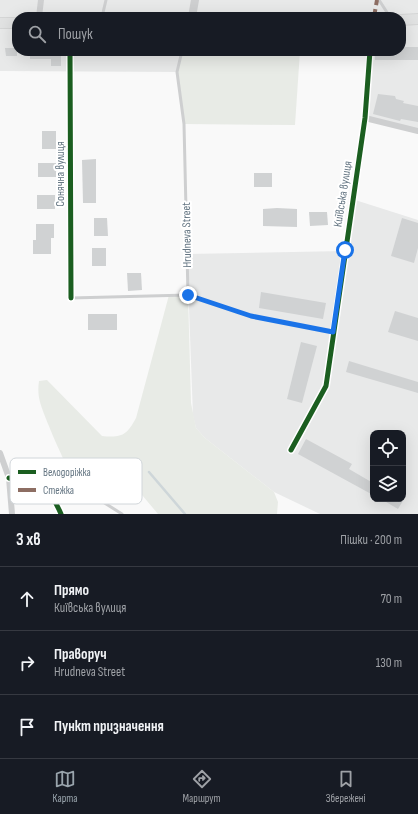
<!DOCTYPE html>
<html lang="uk">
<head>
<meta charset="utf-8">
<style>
  :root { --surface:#171b24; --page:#20242c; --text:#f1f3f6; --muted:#9ea1a6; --line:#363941; --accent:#99a4ac }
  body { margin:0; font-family:"Sofia Sans Condensed",sans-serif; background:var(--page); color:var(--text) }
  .controls { position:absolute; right:12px; bottom:12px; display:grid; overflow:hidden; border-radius:8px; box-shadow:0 4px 16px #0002 }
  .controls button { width:36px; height:36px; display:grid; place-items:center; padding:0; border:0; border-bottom:1px solid var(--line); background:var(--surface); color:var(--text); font:20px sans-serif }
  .stop { position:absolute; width:12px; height:12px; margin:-9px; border:3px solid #1a73e8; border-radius:50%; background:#fff }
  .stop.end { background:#1a73e8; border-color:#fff; box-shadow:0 1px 4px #0008 }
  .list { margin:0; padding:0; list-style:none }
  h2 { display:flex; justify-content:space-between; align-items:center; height:52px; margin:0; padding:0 16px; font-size:17px }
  h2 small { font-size:13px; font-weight:400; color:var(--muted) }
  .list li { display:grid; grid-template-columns:26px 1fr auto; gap:12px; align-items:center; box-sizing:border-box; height:64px; padding:0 16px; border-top:1px solid var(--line) }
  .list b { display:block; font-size:15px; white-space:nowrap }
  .list p { margin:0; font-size:13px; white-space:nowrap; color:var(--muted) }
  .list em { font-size:13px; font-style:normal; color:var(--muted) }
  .icon { flex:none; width:22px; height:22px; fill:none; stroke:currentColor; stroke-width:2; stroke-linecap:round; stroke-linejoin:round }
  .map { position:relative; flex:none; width:418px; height:514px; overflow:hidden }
  .search { position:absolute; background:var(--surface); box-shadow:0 4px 16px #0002; left:12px; right:12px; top:12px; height:44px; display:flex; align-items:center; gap:10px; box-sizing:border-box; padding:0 14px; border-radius:16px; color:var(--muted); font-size:15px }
  .sheet { height:244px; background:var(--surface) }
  nav { display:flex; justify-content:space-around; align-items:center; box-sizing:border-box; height:56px; border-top:1px solid var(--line); background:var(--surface); font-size:11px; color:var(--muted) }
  nav a { display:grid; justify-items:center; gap:2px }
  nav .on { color:var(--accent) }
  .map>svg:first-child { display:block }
  .built { fill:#e8e9e9; fill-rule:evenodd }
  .green { fill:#e8ebe6 }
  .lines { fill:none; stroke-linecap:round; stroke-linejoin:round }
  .stream { stroke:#ced6d9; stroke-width:2.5 }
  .building { fill:#d0d2d3 }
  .trunk-casing { stroke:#d5d6d6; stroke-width:12 }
  .service { stroke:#cecfd0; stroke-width:3 }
  .minor { stroke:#cecfd0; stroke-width:6 }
  .tertiary { stroke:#cecfd0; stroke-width:8 }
  .trunk { stroke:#e1e2e2; stroke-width:10 }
  .quiet { stroke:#8d6e63; stroke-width:4; stroke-dasharray:8 4; stroke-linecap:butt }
  .cycleway-casing { stroke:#fff; stroke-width:8 }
  .cycleway { stroke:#1b5e20; stroke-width:5 }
  .route { stroke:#1a73e8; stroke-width:5 }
  .labels { text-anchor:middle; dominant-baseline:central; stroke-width:4; stroke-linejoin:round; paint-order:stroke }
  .street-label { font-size:12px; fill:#657683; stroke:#fff }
  .key { fill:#fff; stroke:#d1d6da; stroke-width:1 }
  .key-label { font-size:11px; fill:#657683 }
</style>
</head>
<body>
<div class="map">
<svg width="418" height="514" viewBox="0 0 418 514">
  <rect width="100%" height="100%" fill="#f9f9f9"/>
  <g class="built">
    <polygon points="0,0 194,0 190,17 17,17 17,51 182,51 177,72 0,71"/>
    <polygon points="195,0 418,0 418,131 365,118 370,51 401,51 401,17 192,17"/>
    <path d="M352 199 418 220V514H320L274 492 205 438 196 428 193 416 187 254 344 251ZM373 433H403V499H373Z"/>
  </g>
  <g class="green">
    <polygon points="182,51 300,51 295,125 184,124 177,72"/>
    <path d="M169 295H188L191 403 196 428 205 438 274 492 278 502 277 514H158L137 489C120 489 96 492 79 485 71 480 43 414 40 402 38 394 38 388 39 381L47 380 102 436C122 438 127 435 136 418Z"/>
  </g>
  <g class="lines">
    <polyline class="stream" points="149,472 185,514"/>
  </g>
  <g class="building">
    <polygon points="401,47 418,47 418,60 375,60 375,51 401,51"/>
    <polygon points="5,48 17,48 17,56 6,56"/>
    <polygon points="30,51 61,51 61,66 51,66 51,59 30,59"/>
    <polygon points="378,94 395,96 396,99 404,101 403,103 418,106 418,122 401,119 400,121 373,114"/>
    <rect x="42" y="131" width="14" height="18"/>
    <polygon points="96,159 96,203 83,203 82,160"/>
    <rect x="38" y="163" width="18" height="14"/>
    <rect x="254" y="173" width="18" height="14"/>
    <rect x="37" y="195" width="18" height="14"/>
    <polygon points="277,208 297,209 297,227 263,226 263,209"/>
    <polygon points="309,212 327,212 328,225 310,226"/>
    <polygon points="94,218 107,218 108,236 94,236"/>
    <polygon points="402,218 418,223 418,248 414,263 391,256"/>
    <polygon points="36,224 54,224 54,238 51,238 51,254 33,254 33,240 36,240"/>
    <rect x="92" y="248" width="14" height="18"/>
    <polygon points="127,273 141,273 142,290 128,291"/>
    <polygon points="261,292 326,303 323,319 259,308"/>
    <polygon points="395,311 418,318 418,341 388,332"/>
    <rect x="88" y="314" width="29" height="16"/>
    <polygon points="301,342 317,346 302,403 287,399"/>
    <polygon points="349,361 418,382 418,393 346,372"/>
    <polygon points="306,439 352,464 349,469 373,483 373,495 298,454"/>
    <polygon points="381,499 404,499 398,509"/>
  </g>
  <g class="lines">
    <g class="trunk-casing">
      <g id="trunk">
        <polyline points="401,20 418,19"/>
        <polyline points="0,23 17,23"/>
      </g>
    </g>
    <g class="service">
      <polyline points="379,0 390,17"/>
      <polyline points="102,17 106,0"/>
      <polyline points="182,51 177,72 184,124 188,295 251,316 333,332"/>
      <polyline points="71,298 188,295"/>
      <polyline points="11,477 15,476 64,482 84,490 122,514"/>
    </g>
    <g class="minor">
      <polyline points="39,17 41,0"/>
      <polyline points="70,51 71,298"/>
      <polyline points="365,118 418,131"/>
      <polyline points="291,450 326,386 365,118 370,51"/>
      <polyline points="0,453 9,478 12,514"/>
      <path d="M9 478C39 486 48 483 61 514"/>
    </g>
    <polyline class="tertiary" points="192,17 195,0"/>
    <use href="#trunk" class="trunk"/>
    <polyline class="quiet" points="374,17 377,0"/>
    <g class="cycleway-casing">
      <g id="cycleway">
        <polyline points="70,51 71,298"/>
        <polyline points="291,450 326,386 365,118 370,51"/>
        <path d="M9 478C39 486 48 483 61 514"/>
      </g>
    </g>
    <use href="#cycleway" class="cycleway"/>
  </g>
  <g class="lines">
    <polyline class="route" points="188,295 251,316 333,332 345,250"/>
  </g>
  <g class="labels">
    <g class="street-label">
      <text transform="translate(60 174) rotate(-90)">Сонячна вулиця</text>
      <text transform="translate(343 194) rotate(-81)">Київська вулиця</text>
      <text transform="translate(187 235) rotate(-91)">Hrudneva Street</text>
    </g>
  </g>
  <rect x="10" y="458" width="132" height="46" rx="6" class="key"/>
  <rect x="18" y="470" width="18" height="4" fill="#1b5e20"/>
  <rect x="18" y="488" width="18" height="4" fill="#8d6e63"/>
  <g class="key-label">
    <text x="43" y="476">Велодоріжка</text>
    <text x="43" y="494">Стежка</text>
  </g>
</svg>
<div class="controls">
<button><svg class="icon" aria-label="locate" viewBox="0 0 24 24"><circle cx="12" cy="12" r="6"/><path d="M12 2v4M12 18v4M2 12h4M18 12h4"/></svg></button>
<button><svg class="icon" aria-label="layers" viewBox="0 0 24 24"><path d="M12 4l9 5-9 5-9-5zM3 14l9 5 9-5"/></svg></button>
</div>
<div class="stop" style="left:345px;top:250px"></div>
<div class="stop end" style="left:188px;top:295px"></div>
<div class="search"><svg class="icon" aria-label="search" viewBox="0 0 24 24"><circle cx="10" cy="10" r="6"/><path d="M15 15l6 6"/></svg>Пошук</div>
</div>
<section class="sheet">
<h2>3 хв<small>Пішки · 200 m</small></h2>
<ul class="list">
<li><svg class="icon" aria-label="ahead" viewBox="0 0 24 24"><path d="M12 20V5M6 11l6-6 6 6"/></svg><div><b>Прямо</b><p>Київська вулиця</p></div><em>70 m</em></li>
<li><svg class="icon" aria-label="right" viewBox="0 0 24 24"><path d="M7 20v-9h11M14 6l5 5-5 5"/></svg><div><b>Праворуч</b><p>Hrudneva Street</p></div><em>130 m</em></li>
<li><svg class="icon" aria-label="arrive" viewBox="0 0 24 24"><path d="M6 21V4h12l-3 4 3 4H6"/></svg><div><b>Пункт призначення</b></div></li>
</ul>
</section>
<nav>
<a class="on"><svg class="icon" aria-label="map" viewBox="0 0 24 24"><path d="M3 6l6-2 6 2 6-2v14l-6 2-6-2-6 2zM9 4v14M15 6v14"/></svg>Карта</a>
<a><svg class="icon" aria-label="directions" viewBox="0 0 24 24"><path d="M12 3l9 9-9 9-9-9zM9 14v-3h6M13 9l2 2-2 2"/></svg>Маршрут</a>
<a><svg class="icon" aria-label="saved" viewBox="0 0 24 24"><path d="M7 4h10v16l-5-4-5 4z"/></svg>Збережені</a>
</nav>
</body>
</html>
